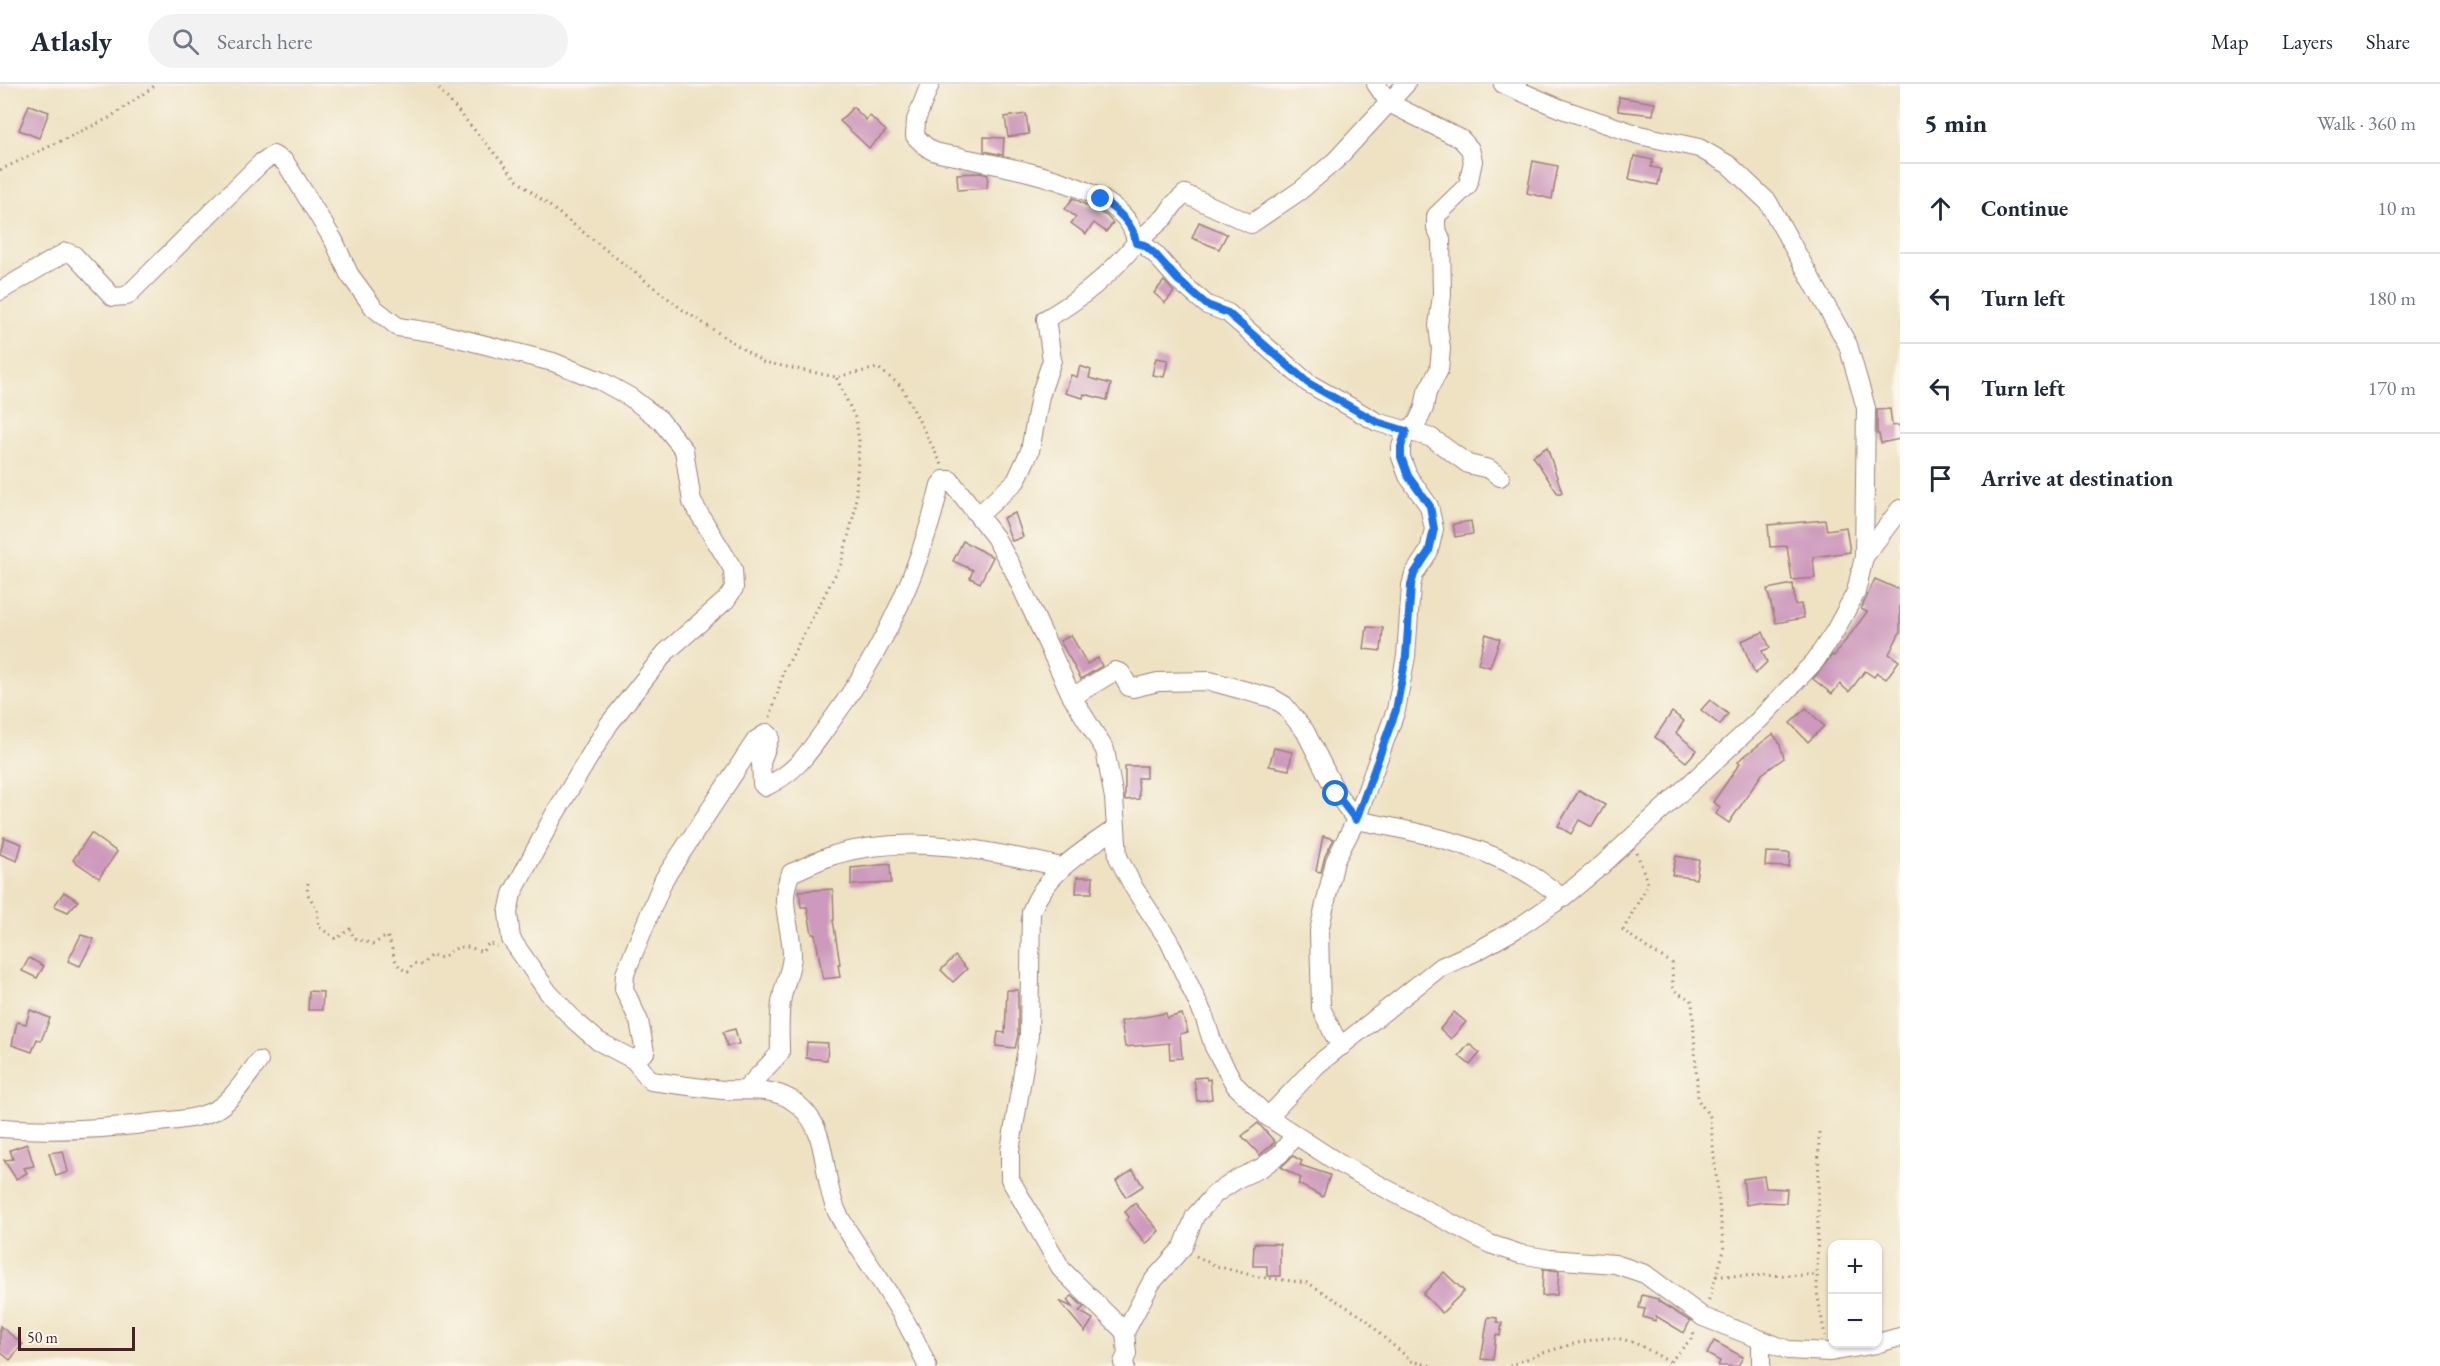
<!DOCTYPE html>
<html lang="en">
<head>
<meta charset="utf-8">
<style>
  :root { --surface:#fff; --page:#f2f2f3; --text:#1f2937; --muted:#747a83; --line:#e0e1e3 }
  body { margin:0; font-family:"EB Garamond",serif; background:var(--page); color:var(--text) }
  .controls { position:absolute; right:18px; bottom:18px; display:grid; overflow:hidden; border-radius:12px; box-shadow:0 2px 4px #0004 }
  .controls button { width:54px; height:54px; display:grid; place-items:center; padding:0; border:0; border-bottom:2px solid var(--line); background:var(--surface); color:var(--text); font:30px sans-serif }
  .scale { position:absolute; left:18px; bottom:15px; width:117px; box-sizing:border-box; padding-left:6px; border:3px solid #4a1f2b; border-top:0; font-size:16px; line-height:21px; white-space:nowrap; color:#4a1f2b; -webkit-text-stroke:4px #fbf7ec; paint-order:stroke }
  .stop { position:absolute; width:18px; height:18px; margin:-14px; border:4px solid #1a73e8; border-radius:50%; background:#fff }
  .stop.end { background:#1a73e8; border-color:#fff; box-shadow:0 2px 6px #0008 }
  .list { margin:0; padding:0; list-style:none }
  h2 { display:flex; justify-content:space-between; align-items:center; height:78px; margin:0; padding:0 24px; font-size:26px }
  h2 small { font-size:20px; font-weight:400; color:var(--muted) }
  .list li { display:grid; grid-template-columns:39px 1fr auto; gap:18px; align-items:center; box-sizing:border-box; height:90px; padding:0 24px; border-top:2px solid var(--line) }
  .list b { display:block; font-size:22px; white-space:nowrap }
  .list em { font-size:20px; font-style:normal; color:var(--muted) }
  .icon { flex:none; width:33px; height:33px; fill:none; stroke:currentColor; stroke-width:2; stroke-linecap:round; stroke-linejoin:round }
  .map { position:relative; flex:none; width:1900px; height:1282px; overflow:hidden }
  header { display:flex; align-items:center; gap:36px; box-sizing:border-box; height:84px; padding:0 30px; background:var(--surface); border-bottom:2px solid var(--line) }
  header strong { font-size:28px }
  nav { display:flex; gap:33px; margin-inline-start:auto; font-size:21px }
  .search { width:420px; height:54px; background:var(--page); display:flex; align-items:center; gap:15px; box-sizing:border-box; padding:0 21px; border-radius:33px; color:var(--muted); font-size:22px }
  main { display:flex }
  aside { flex:1; background:var(--surface) }
  .map>svg:first-child { display:block }
  .building { fill:#cd99bc }
  .lines { fill:none; stroke-linecap:round; stroke-linejoin:round }
  .minor-casing { stroke:#9c8077; stroke-width:20 }
  .path { stroke:#9c8077; stroke-width:3; stroke-dasharray:1.5 4.5; stroke-linecap:butt }
  .minor { stroke:#fff; stroke-width:18 }
  .route { stroke:#1a73e8; stroke-width:8 }
</style>
</head>
<body>
<header>
<strong>Atlasly</strong>
<div class="search"><svg class="icon" aria-label="search" viewBox="0 0 24 24"><circle cx="10" cy="10" r="6"/><path d="M15 15l6 6"/></svg>Search here</div>
<nav><a>Map</a><a>Layers</a><a>Share</a></nav>
</header>
<main>
<div class="map">
<svg width="1900" height="1282" viewBox="0 0 1900 1282">
  <rect width="100%" height="100%" fill="#fbf7ec"/>
  <filter id="ink" filterUnits="userSpaceOnUse"><feTurbulence type="fractalNoise" baseFrequency=".0167" numOctaves="2"/><feDisplacementMap in="SourceGraphic" scale="12" xChannelSelector="R" yChannelSelector="G"/><feConvolveMatrix kernelMatrix="1 2 1 2 8 2 1 2 1" color-interpolation-filters="sRGB"/></filter>
  <filter id="wash" filterUnits="userSpaceOnUse"><feTurbulence type="fractalNoise" baseFrequency=".008" numOctaves="4" result="noise"/><feDisplacementMap in="SourceGraphic" scale="24" xChannelSelector="R" yChannelSelector="G"/><feGaussianBlur stdDeviation="1.35" result="paint"/><feColorMatrix in="noise" values="0 0 0 0 0 0 0 0 0 0 0 0 0 0 0 0 0 1.4 0 .05"/><feComposite in="paint" operator="in"/></filter>
  <g filter="url(#wash)">
    <rect width="100%" height="100%" fill="#eee2c3"/>
    <g id="blocks">
      <g class="building">
        <polygon points="1619,13 1655,19 1653,31 1618,27"/>
        <polygon points="29,21 49,28 39,54 19,46"/>
        <polygon points="853,23 866,36 870,32 886,47 869,64 840,37"/>
        <polygon points="1026,30 1029,50 1008,53 1005,33"/>
        <polygon points="984,53 1004,54 1003,71 984,67"/>
        <polygon points="1634,72 1653,76 1651,83 1661,85 1658,101 1629,95"/>
        <polygon points="1533,77 1558,82 1552,115 1527,109"/>
        <polygon points="981,89 988,91 987,104 958,106 957,90"/>
        <polygon points="1073,114 1107,132 1113,139 1106,148 1094,139 1086,150 1071,139 1076,133 1065,125"/>
        <polygon points="1199,138 1227,150 1219,165 1192,154"/>
        <polygon points="1164,197 1174,208 1165,219 1154,209"/>
        <polygon points="1156,274 1168,276 1164,293 1152,291"/>
        <polygon points="1080,282 1091,286 1089,294 1111,300 1107,316 1084,310 1083,314 1065,309 1071,291 1077,293"/>
        <polygon points="1890,325 1892,342 1900,341 1900,355 1881,359 1879,350 1877,350 1877,326"/>
        <polygon points="1547,363 1562,408 1558,410 1533,372"/>
        <polygon points="1015,429 1023,453 1012,457 1003,434"/>
        <polygon points="1825,436 1827,446 1846,443 1850,468 1813,473 1815,494 1792,496 1787,462 1770,463 1768,441"/>
        <polygon points="1471,437 1473,450 1455,453 1453,440"/>
        <polygon points="963,457 993,473 980,499 970,494 973,486 953,477"/>
        <polygon points="1875,495 1900,506 1900,548 1889,570 1899,577 1886,595 1877,589 1874,593 1865,587 1849,608 1840,600 1832,610 1813,595 1832,571 1834,572 1867,528 1861,525"/>
        <polygon points="1793,500 1795,521 1801,520 1804,534 1776,539 1767,505"/>
        <polygon points="1367,543 1383,544 1381,567 1364,565"/>
        <polygon points="1763,548 1770,564 1762,567 1767,578 1755,590 1741,557"/>
        <polygon points="1486,550 1500,555 1490,583 1478,580"/>
        <polygon points="1071,551 1087,580 1098,574 1102,582 1081,595 1060,557"/>
        <polygon points="1710,616 1728,630 1720,641 1701,626"/>
        <polygon points="1806,624 1824,642 1808,658 1790,639"/>
        <polygon points="1672,628 1684,637 1676,649 1697,666 1686,678 1655,653"/>
        <polygon points="1773,650 1779,658 1784,674 1762,690 1729,739 1716,730 1720,723 1713,718 1740,679 1738,677"/>
        <polygon points="1274,664 1292,668 1289,686 1269,682"/>
        <polygon points="1125,682 1146,682 1146,694 1138,694 1139,715 1125,716"/>
        <polygon points="1579,706 1605,721 1592,743 1579,736 1571,750 1558,742"/>
        <polygon points="91,749 117,768 99,794 73,776"/>
        <polygon points="1323,752 1334,755 1325,772 1321,788 1316,787"/>
        <polygon points="4,753 22,760 17,777 0,770"/>
        <polygon points="1766,768 1790,769 1789,783 1765,782"/>
        <polygon points="1676,772 1699,776 1696,795 1672,791"/>
        <polygon points="890,780 891,799 851,801 851,784"/>
        <polygon points="1077,793 1093,793 1092,809 1076,809"/>
        <polygon points="833,805 834,836 833,836 840,880 838,880 840,893 823,895 815,850 812,850 807,823 801,823 799,807"/>
        <polygon points="64,808 78,817 68,828 54,822"/>
        <polygon points="81,851 94,855 80,882 68,877"/>
        <polygon points="955,872 967,885 953,898 941,886"/>
        <polygon points="29,874 44,882 37,894 22,887"/>
        <polygon points="1007,906 1018,906 1018,951 1015,964 996,962 998,948 1005,949"/>
        <polygon points="309,907 323,908 322,926 308,926"/>
        <polygon points="30,926 50,934 41,957 37,955 32,968 12,961 17,938 26,940"/>
        <polygon points="1454,928 1466,938 1451,955 1440,945"/>
        <polygon points="1166,929 1167,934 1182,930 1188,948 1180,950 1182,974 1170,975 1169,959 1125,963 1121,937"/>
        <polygon points="735,945 739,960 727,962 723,948"/>
        <polygon points="807,958 828,959 827,976 806,974"/>
        <polygon points="1469,960 1480,969 1470,981 1459,972"/>
        <polygon points="1206,993 1207,996 1210,995 1212,1015 1197,1017 1194,994"/>
        <polygon points="1258,1039 1275,1058 1260,1071 1242,1052"/>
        <polygon points="27,1060 34,1082 24,1084 27,1089 16,1095 4,1076 13,1075 10,1066"/>
        <polygon points="63,1067 68,1088 56,1092 49,1069"/>
        <polygon points="1293,1072 1302,1077 1300,1081 1330,1091 1323,1113 1298,1100 1301,1094 1281,1083"/>
        <polygon points="1133,1086 1143,1102 1126,1113 1116,1097"/>
        <polygon points="1764,1092 1766,1104 1787,1105 1786,1119 1764,1118 1746,1121 1743,1095"/>
        <polygon points="1135,1119 1159,1147 1146,1160 1127,1136 1129,1133 1125,1128"/>
        <polygon points="1254,1159 1280,1160 1280,1192 1267,1192 1267,1182 1253,1182"/>
        <polygon points="1543,1185 1559,1187 1557,1211 1542,1212"/>
        <polygon points="1444,1188 1464,1207 1442,1229 1423,1210"/>
        <polygon points="1642,1211 1658,1215 1658,1217 1690,1237 1684,1249 1656,1232 1655,1237 1643,1233 1645,1225 1639,1224"/>
        <polygon points="1072,1212 1084,1223 1079,1227 1093,1235 1085,1248 1059,1217 1072,1223 1067,1216"/>
        <polygon points="1488,1233 1497,1234 1497,1238 1502,1239 1500,1252 1496,1251 1493,1276 1481,1275"/>
        <polygon points="0,1242 23,1260 10,1276 0,1268"/>
        <polygon points="1714,1257 1743,1273 1738,1282 1718,1282 1720,1277 1707,1270"/>
      </g>
    </g>
  </g>
  <g filter="url(#ink)">
    <use href="#blocks" fill-opacity="0" stroke="#9c8077" stroke-width="1.5"/>
    <g class="lines">
      <g class="minor-casing">
        <g id="minor">
          <path d="M930 0 916 36 915 52C920 57 926 64 933 67 942 71 955 71 964 74 1008 84 1132 102 1136 159 1110 191 1081 215 1046 235L1052 276 1040 312 1030 367 1016 397 979 431"/>
          <polyline points="1406,0 1336,76 1301,106 1251,140 1185,110 1174,120 1165,133 1136,159 1144,161 1155,170 1178,196 1207,221 1228,229 1308,299 1377,338 1432,354 1468,380 1489,385 1500,393"/>
          <path d="M0 207 66 168 74 171 113 213 127 212 262 78 273 71 285 78 292 89 334 157 349 190 374 224 398 243 438 249 553 278 601 297 630 313 660 336 684 366 692 418 733 485 734 504 726 516 666 568 609 640 553 733 512 810 508 829 511 855 548 908 575 937 598 957 634 976 651 997C674 1000 699 1004 723 1006 746 1007 769 1003 790 1015 830 1040 820 1081 834 1120 840 1139 856 1158 866 1175 889 1209 912 1244 927 1282"/>
          <polyline points="1864,473 1900,425"/>
          <path d="M1072 613 1115 587 1121 589 1129 603 1133 604 1158 598 1210 597 1272 614 1284 621 1305 647 1337 710 1356 736C1425 749 1508 765 1562 814"/>
          <path d="M1116 744C1082 768 1046 788 1031 828L1029 952 1010 1067V1095L1062 1186 1125 1248"/>
          <polyline points="1342,962 1334,951 1321,924 1319,847 1335,777 1356,736 1396,626 1406,572 1411,502 1414,490 1429,467 1434,445 1429,422 1408,392 1401,373 1401,363 1406,347 1417,339 1424,324 1427,308 1439,286 1441,265 1438,242 1442,211 1441,155 1436,144 1436,132 1468,101 1473,77 1470,65 1461,55 1389,19 1376,0"/>
          <path d="M634 976 645 968 639 937 624 905 625 890 664 795 756 656 767 649 770 652 761 679 762 700 765 703C798 687 808 669 829 640 872 582 907 515 928 445 933 431 936 416 940 401L944 396H950L995 453 1013 485 1072 613 1105 666 1114 714 1118 773 1134 804 1169 857 1204 932 1214 963 1235 1001 1268 1033 1340 1080 1490 1160 1520 1170 1550 1175 1615 1180 1645 1190 1703 1233 1788 1266 1830 1268 1877 1260"/>
          <path d="M746 1005 780 969C780 950 778 932 782 913 785 899 791 886 792 872 792 841 777 818 791 789 805 783 819 776 834 771 908 749 988 766 1061 783"/>
          <polyline points="1268,1033 1317,981 1439,884 1477,867 1516,845 1562,814 1602,781 1759,636 1815,577 1835,547 1856,508 1864,473 1866,324 1848,261 1768,118 1729,81 1699,64 1639,51 1559,24 1503,0"/>
          <path d="M0 1044C53 1048 107 1045 160 1038 177 1036 197 1035 213 1027 232 1018 246 993 259 977"/>
          <polyline points="1878,1259 1900,1253"/>
          <polyline points="1125,1282 1123,1279 1127,1270 1125,1248 1151,1199 1183,1163 1195,1132 1215,1110 1239,1094 1261,1084 1280,1070 1295,1051"/>
          <polyline points="1761,1282 1761,1256"/>
        </g>
      </g>
      <g class="path">
        <polyline points="435,0 519,98 683,226 763,278 836,293 878,284 901,302 942,381"/>
        <polyline points="0,86 109,34 157,0"/>
        <polyline points="770,633 784,587 841,480 855,426 859,357 856,336 836,293"/>
        <polyline points="1637,769 1648,800 1623,846 1647,864 1672,879 1673,906 1692,917 1698,1016 1710,1033 1724,1167 1708,1218"/>
        <path d="M308 799 307 809 317 825 319 843 336 855 350 845 354 854 373 860 387 852C395 866 391 881 408 888L413 879 422 881 431 871C443 878 447 868 457 864 466 861 475 865 482 868L489 859 497 863"/>
        <polyline points="1819,1048 1817,1208 1825,1252"/>
        <polyline points="1196,1172 1216,1182 1259,1193 1308,1199 1366,1235 1382,1252 1412,1277 1432,1282"/>
        <polyline points="1716,1192 1818,1191"/>
        <path d="M1510 1282C1533 1271 1588 1253 1613 1254 1633 1255 1652 1268 1669 1278"/>
        <polyline points="1666,1282 1691,1255 1695,1247"/>
      </g>
      <use href="#minor" class="minor"/>
    </g>
  </g>
  <g class="lines" filter="url(#ink)">
    <path class="route" d="M1101 115C1116 126 1134 139 1136 159L1144 161 1155 170 1178 196 1207 221 1228 229 1308 299 1377 338 1406 347 1401 363V373L1408 392 1430 422 1434 445 1429 467 1414 490 1411 501 1406 572 1396 626 1356 736 1336 710"/>
  </g>
</svg>
<div class="controls">
<button>+</button>
<button>−</button>
</div>
<div class="scale">50 m</div>
<div class="stop" style="left:1336px;top:710px"></div>
<div class="stop end" style="left:1101px;top:115px"></div>
</div>
<aside>
<h2>5 min<small>Walk · 360 m</small></h2>
<ul class="list">
<li><svg class="icon" aria-label="ahead" viewBox="0 0 24 24"><path d="M12 20V5M6 11l6-6 6 6"/></svg><div><b>Continue</b></div><em>10 m</em></li>
<li><svg class="icon" aria-label="left" viewBox="0 0 24 24"><path d="M17 20v-9H6M10 6l-5 5 5 5"/></svg><div><b>Turn left</b></div><em>180 m</em></li>
<li><svg class="icon" aria-label="left" viewBox="0 0 24 24"><path d="M17 20v-9H6M10 6l-5 5 5 5"/></svg><div><b>Turn left</b></div><em>170 m</em></li>
<li><svg class="icon" aria-label="arrive" viewBox="0 0 24 24"><path d="M6 21V4h12l-3 4 3 4H6"/></svg><div><b>Arrive at destination</b></div></li>
</ul>
</aside>
</main>
</body>
</html>
